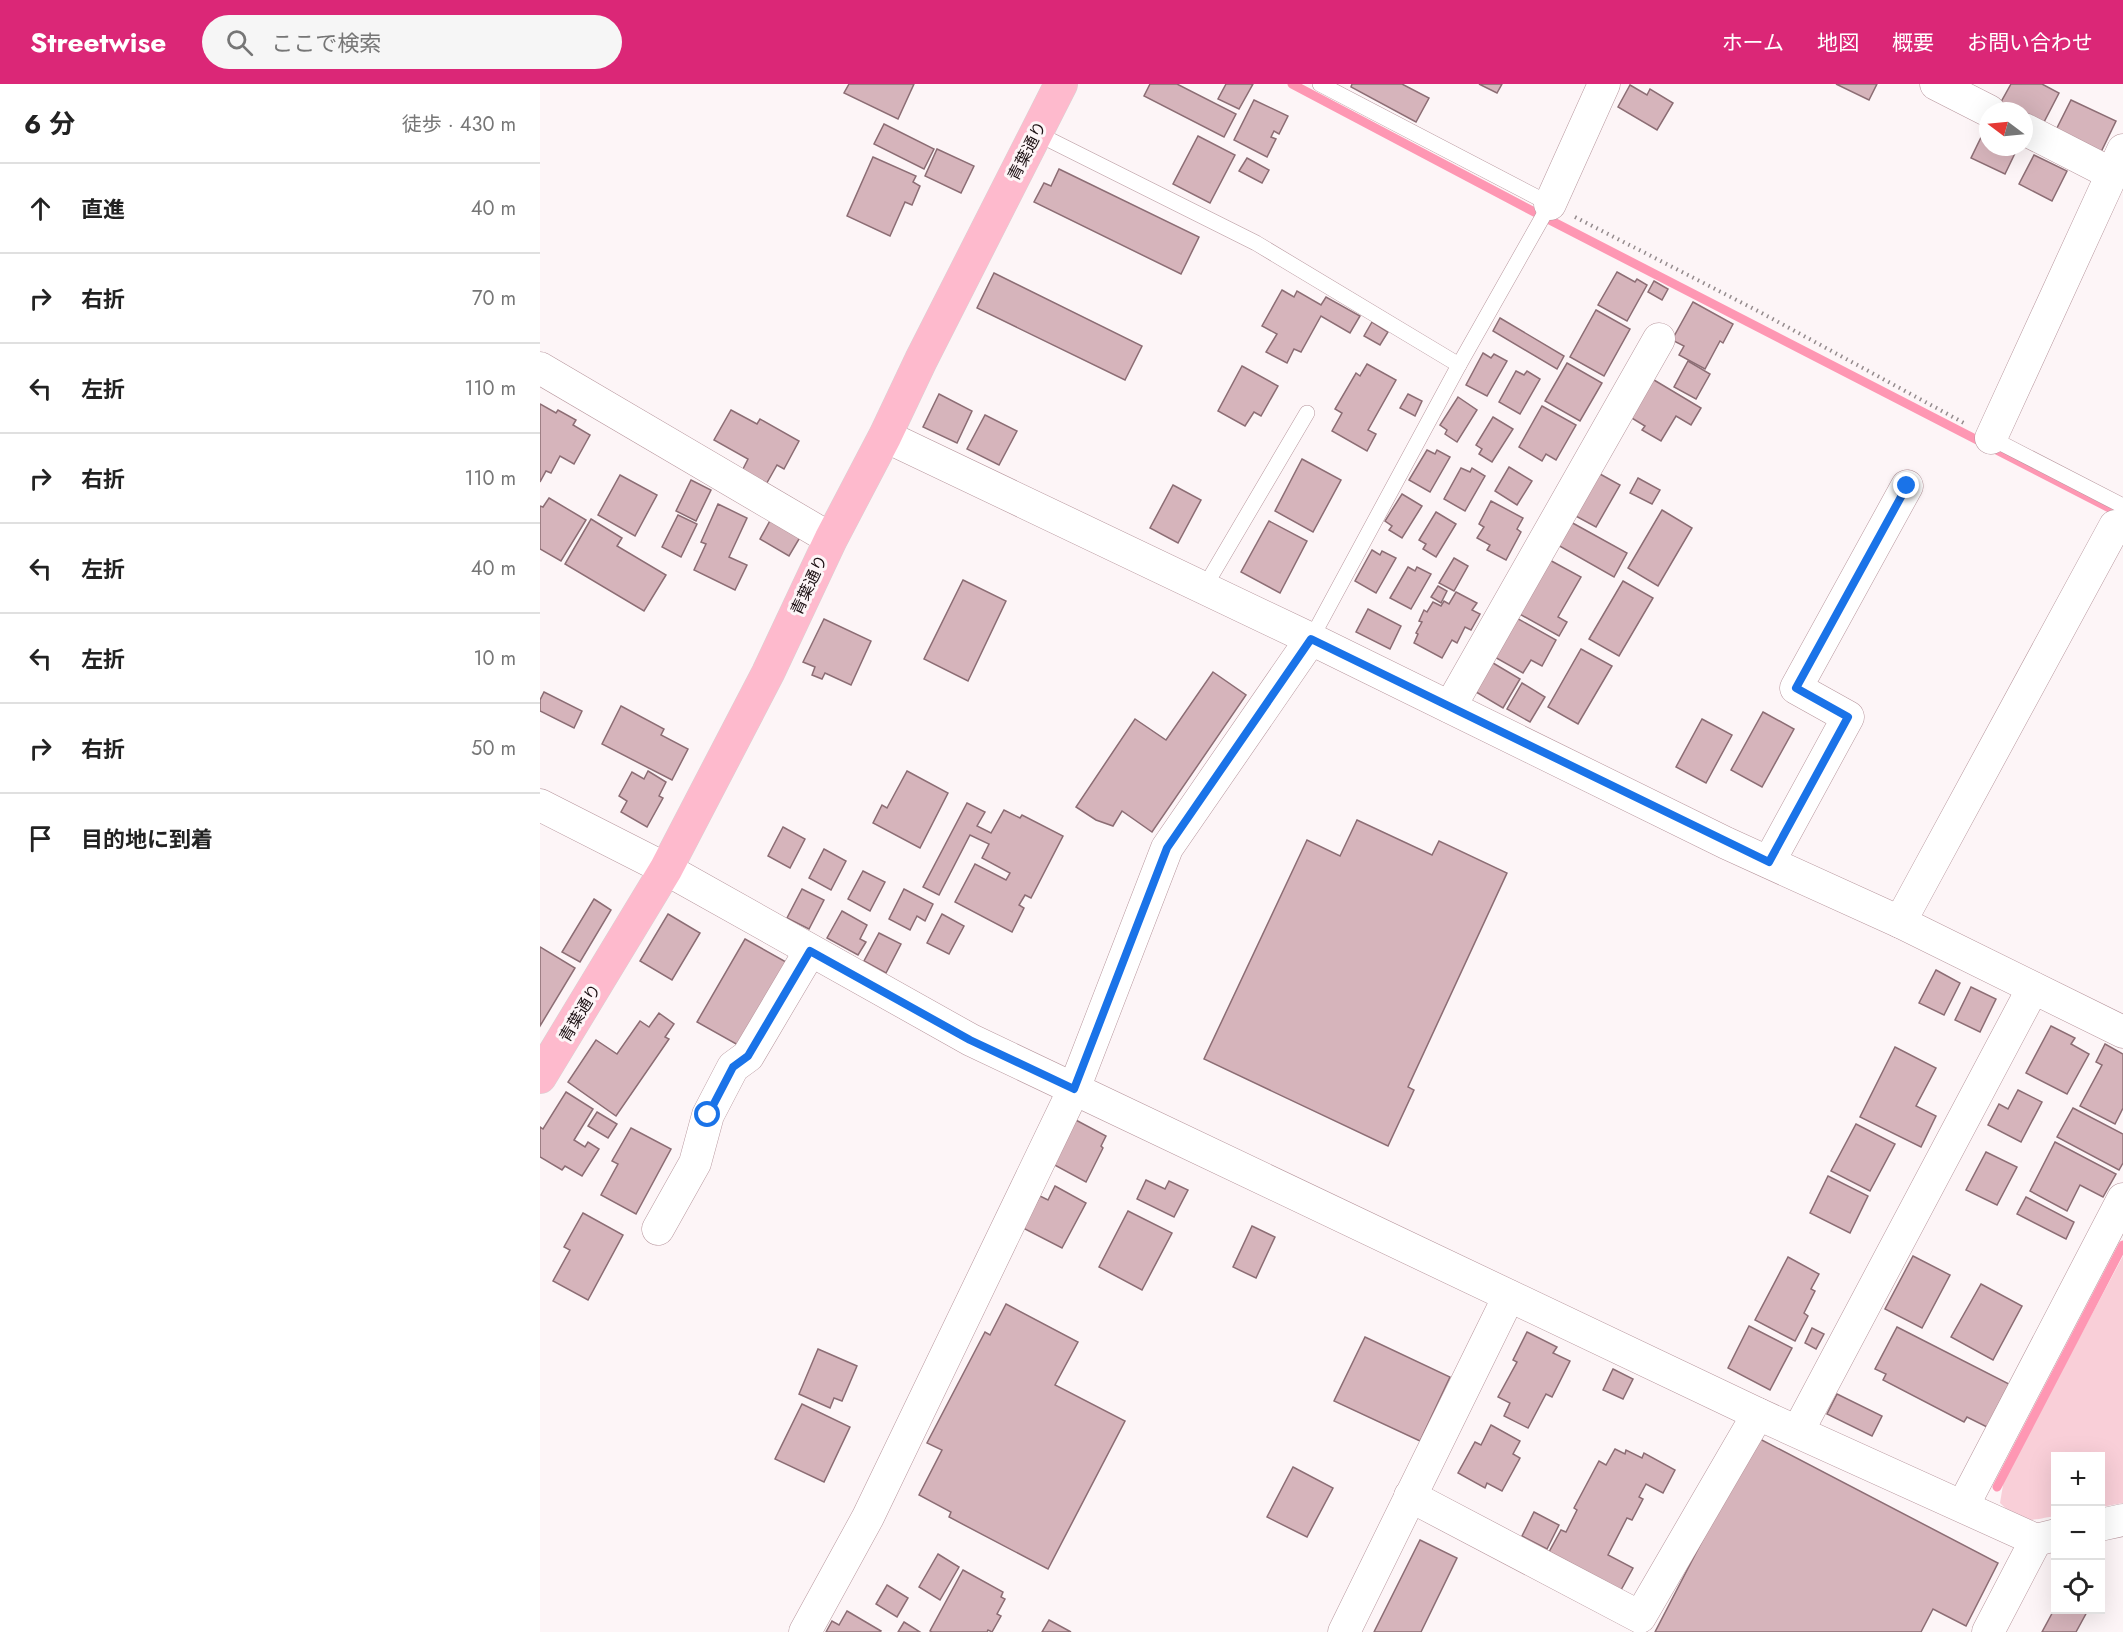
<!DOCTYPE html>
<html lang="ja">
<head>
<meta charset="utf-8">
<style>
  :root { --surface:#fff; --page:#f6f6f6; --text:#222; --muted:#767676; --line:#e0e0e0; --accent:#db2777 }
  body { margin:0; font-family:Jost,"Noto Sans JP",sans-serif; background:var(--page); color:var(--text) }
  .controls { position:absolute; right:18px; bottom:18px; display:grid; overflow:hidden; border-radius:0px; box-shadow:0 6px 24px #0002 }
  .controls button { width:54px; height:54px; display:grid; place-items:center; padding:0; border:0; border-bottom:2px solid var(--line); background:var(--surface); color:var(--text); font:30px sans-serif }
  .compass { position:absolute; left:1439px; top:18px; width:54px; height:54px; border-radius:50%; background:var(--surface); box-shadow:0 6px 24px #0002; rotate:286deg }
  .stop { position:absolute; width:18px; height:18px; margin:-14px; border:4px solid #1a73e8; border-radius:50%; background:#fff }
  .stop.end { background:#1a73e8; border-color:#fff; box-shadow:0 2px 6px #0008 }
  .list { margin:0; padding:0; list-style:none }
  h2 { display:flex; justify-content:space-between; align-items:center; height:78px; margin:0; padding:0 24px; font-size:26px }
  h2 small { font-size:20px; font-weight:400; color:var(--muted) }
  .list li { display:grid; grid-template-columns:39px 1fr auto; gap:18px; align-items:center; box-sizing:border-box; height:90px; padding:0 24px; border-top:2px solid var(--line) }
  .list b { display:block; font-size:22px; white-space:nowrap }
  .list em { font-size:20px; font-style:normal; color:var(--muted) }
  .icon { flex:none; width:33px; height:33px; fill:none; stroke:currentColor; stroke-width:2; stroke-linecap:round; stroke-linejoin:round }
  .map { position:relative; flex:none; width:1583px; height:1548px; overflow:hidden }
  header { display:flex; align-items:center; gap:36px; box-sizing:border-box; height:84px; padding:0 30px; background:var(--accent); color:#fff }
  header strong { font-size:28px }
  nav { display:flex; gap:33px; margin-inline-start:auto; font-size:21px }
  .search { width:420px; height:54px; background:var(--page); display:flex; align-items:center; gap:15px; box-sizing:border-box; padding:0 21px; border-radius:33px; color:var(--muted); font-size:22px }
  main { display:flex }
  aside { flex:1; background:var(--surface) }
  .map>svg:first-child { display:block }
  .green { fill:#f9cfd8 }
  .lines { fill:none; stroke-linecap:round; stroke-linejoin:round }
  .stream { stroke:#fe97b3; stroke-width:9 }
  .building { fill:#d6b4bb; stroke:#8c6d74; stroke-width:1.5 }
  .lane-casing { stroke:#b7969d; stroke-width:16 }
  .street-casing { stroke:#b7969d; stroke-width:33 }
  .primary-casing { stroke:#d6d4d4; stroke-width:34 }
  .path { stroke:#948b8d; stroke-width:4; stroke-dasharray:1.5 4.5; stroke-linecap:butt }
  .lane { stroke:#fff; stroke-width:15 }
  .street { stroke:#fff; stroke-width:32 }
  .primary { stroke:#febacd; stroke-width:33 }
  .route { stroke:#1a73e8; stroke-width:8 }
  .labels { text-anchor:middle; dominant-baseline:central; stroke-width:6; stroke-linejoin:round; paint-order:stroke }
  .street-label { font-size:16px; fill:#1b0f12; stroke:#fdf5f7 }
</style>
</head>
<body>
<header>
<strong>Streetwise</strong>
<div class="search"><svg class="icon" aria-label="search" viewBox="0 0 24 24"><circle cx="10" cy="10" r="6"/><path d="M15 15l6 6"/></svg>ここで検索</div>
<nav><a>ホーム</a><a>地図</a><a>概要</a><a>お問い合わせ</a></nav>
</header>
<main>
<aside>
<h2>6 分<small>徒歩 · 430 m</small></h2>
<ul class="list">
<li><svg class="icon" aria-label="ahead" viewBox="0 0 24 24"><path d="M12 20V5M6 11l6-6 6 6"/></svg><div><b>直進</b></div><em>40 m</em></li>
<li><svg class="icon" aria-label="right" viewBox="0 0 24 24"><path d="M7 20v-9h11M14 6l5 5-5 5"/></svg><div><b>右折</b></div><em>70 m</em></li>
<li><svg class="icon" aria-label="left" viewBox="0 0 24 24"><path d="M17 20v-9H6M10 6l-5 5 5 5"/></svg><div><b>左折</b></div><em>110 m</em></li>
<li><svg class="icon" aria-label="right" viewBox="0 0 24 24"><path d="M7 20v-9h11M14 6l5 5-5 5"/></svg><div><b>右折</b></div><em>110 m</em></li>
<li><svg class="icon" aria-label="left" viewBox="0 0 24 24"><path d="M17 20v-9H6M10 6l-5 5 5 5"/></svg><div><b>左折</b></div><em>40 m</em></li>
<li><svg class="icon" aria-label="left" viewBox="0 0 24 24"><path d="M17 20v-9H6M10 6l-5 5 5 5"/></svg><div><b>左折</b></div><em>10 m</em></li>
<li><svg class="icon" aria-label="right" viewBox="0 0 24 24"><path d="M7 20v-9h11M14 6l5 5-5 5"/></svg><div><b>右折</b></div><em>50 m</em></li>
<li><svg class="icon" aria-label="arrive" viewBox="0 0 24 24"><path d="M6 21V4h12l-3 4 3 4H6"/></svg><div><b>目的地に到着</b></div></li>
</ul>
</aside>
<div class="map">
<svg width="1583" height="1548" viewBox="0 0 1583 1548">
  <rect width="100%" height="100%" fill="#fdf5f7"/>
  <path class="green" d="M1583 1172V1419L1561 1423 1560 1372H1516L1515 1432C1486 1437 1483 1441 1460 1419L1464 1395Z"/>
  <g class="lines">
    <g class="stream">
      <polyline points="752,0 1000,131 1583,431"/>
      <polyline points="1457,1403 1583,1161"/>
    </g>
  </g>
  <g class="building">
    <polygon points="309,0 374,0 358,35 304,9"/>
    <polygon points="610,0 637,0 696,30 684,53 604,12"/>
    <polygon points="686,0 713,0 699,25 678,15"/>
    <polygon points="812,0 862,0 889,14 876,38 811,3"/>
    <polygon points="939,0 962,0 957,9"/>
    <polygon points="1296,0 1337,0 1329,16"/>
    <polygon points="1471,0 1502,0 1519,9 1503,40 1484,30 1484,27 1478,27 1461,18"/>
    <polygon points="1090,1 1107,11 1110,5 1133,19 1117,46 1078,23"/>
    <polygon points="714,16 748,32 739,50 734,47 731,53 736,55 727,73 694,56"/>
    <polygon points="1531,16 1576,37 1561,68 1516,46"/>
    <polygon points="1448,39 1448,63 1478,63 1465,90 1431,74"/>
    <polygon points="344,40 394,65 384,85 334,60"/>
    <polygon points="658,52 695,71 670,119 633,100"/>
    <polygon points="397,65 434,82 421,109 385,92"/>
    <polygon points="1494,71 1527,87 1512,117 1479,100"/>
    <polygon points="333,73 376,92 373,98 380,102 372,121 365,118 350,152 307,132"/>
    <polygon points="707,74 729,86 722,99 699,87"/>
    <polygon points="519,85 659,153 641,190 494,118 504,99 511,102"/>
    <polygon points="1077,188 1095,198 1097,195 1107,201 1087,237 1058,221"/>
    <polygon points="454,189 602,262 585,296 437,224"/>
    <polygon points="1114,197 1128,205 1122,216 1108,208"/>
    <polygon points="742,206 754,213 757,207 781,221 786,213 820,232 810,249 781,232 761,268 754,265 747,279 726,268 737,250 722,242"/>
    <polygon points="1153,218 1193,240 1183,259 1180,257 1165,285 1139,271 1144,262 1132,256"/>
    <polygon points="1056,226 1090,245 1064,292 1030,273"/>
    <polygon points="960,234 1024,272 1017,285 953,247"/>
    <polygon points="832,238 848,248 840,261 824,252"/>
    <polygon points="943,269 951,274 954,270 967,277 947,312 926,301"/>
    <polygon points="1148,277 1170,290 1156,315 1134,303"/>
    <polygon points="1027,279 1062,299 1040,337 1005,317"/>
    <polygon points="827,280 856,296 828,346 836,350 827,367 792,347 802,329 795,325 816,289 820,292"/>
    <polygon points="702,282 738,302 721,332 714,328 705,342 678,327"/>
    <polygon points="976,287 984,291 987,287 1000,295 980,330 959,318"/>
    <polygon points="1109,293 1161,324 1151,341 1136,332 1121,357 1102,346 1105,342 1090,333"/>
    <polygon points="399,310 432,327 417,359 383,343"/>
    <polygon points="868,310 882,317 875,332 860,324"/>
    <polygon points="918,313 937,326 917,358 905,350 907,346 900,341"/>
    <polygon points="0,320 16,329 18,326 36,336 33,341 50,351 34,380 20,372 11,389 6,387 0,398"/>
    <polygon points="1002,322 1036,341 1016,376 1006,370 1002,377 979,363"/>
    <polygon points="191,326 217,340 220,335 259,357 244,385 237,381 224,404 200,391 208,375 174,356"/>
    <polygon points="445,331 477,347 459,381 427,365"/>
    <polygon points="953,333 973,345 952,378 939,370 942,365 936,361"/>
    <polygon points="887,366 895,370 897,366 910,373 890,408 869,396"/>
    <polygon points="762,375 801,396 773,448 735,427"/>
    <polygon points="969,383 992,397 977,421 955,407"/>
    <polygon points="921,384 930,388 932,384 945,392 925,427 904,415"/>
    <polygon points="1060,390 1080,401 1056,443 1032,430"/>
    <polygon points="80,391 117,411 95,452 58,431"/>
    <polygon points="1098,394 1120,406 1112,420 1090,409"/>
    <polygon points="151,396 171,406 156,437 136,427"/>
    <polygon points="633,401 661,416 638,459 610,444"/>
    <polygon points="862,410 882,422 862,454 849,446 852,442 845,437"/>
    <polygon points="9,414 46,436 21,477 0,465 0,422 3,423"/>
    <polygon points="951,417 983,434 977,445 981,448 966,476 947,466 950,461 937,454 944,443 939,440"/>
    <polygon points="178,420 207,434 189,473 207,481 195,506 154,486 166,460 161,458"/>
    <polygon points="1122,426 1152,444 1118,502 1088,484"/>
    <polygon points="896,428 916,440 896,473 883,465 886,460 879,456"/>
    <polygon points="138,431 157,440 141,473 122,463"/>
    <polygon points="232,433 262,450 249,472 220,455"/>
    <polygon points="51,435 82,454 77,462 126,491 104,527 25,480"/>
    <polygon points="729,437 767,457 740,509 701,488"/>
    <polygon points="1029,437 1087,469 1074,493 1016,460"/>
    <polygon points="832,466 840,471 842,467 856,474 836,509 815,497"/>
    <polygon points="914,474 928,482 914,507 899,499"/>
    <polygon points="1006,474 1041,493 1018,533 1027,538 1019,552 976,528"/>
    <polygon points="868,483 875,487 877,483 891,490 871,525 850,514"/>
    <polygon points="423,496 466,517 428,597 384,575"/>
    <polygon points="1083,497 1113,514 1079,572 1049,555"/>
    <polygon points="898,502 907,507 901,519 891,513"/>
    <polygon points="916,508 937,519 932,526 940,530 931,546 925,543 917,559 912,556 902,574 874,559 878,550 876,549 882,538 879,537 884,526 887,528 893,518 901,522 904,517 909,520"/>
    <polygon points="828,525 861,542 850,565 816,548"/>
    <polygon points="973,532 1016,556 1002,582 991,576 983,589 951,571"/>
    <polygon points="284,535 331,557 311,601 285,589 282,595 272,591 275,583 263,578"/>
    <polygon points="1041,565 1072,582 1038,640 1008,623"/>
    <polygon points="948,576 980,595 963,624 931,605"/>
    <polygon points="673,588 706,611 612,748 582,727 573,742 556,736 536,723 595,635 626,656"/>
    <polygon points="982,599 1005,613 990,638 967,625"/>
    <polygon points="4,608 42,627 34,644 0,627 0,616"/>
    <polygon points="81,622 124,645 121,651 148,665 132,696 62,660"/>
    <polygon points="1223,628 1254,645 1222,703 1191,686"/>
    <polygon points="1162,635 1192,651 1166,699 1136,683"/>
    <polygon points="108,687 126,698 119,712 123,714 107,743 81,728 87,717 79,712 92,688 104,695"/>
    <polygon points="367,687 408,709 380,764 333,739 342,721 347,724"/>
    <polygon points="427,719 445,728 437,742 451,749 464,726 480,734 482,731 523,752 491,814 485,811 479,821 484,824 472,848 415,818 435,780 466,796 470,789 442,774 449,760 430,751 399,811 383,803"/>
    <polygon points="817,736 892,771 899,757 967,789 868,1003 874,1006 848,1062 664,975 767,756 800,772"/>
    <polygon points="243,743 265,755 250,784 228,772"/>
    <polygon points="284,765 306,777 291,806 269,794"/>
    <polygon points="323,787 345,798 330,827 308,815"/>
    <polygon points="262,805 284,816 269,845 247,834"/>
    <polygon points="364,805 393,820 385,837 377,832 370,846 349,835"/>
    <polygon points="54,815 71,826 40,878 22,868"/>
    <polygon points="302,827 327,841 320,855 326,858 318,871 287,854"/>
    <polygon points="128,830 160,849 132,896 100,877"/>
    <polygon points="402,830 424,842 409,870 387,859"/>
    <polygon points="339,849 361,860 346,889 324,877"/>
    <polygon points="205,855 246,878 198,961 157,938"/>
    <polygon points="0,863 35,884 0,942"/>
    <polygon points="1396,886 1420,899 1404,931 1379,919"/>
    <polygon points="1431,903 1456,915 1440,948 1415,936"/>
    <polygon points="119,929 134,940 125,953 129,955 76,1032 28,998 56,956 77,970 100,937 109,943"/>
    <polygon points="1511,942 1535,954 1531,960 1549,970 1527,1010 1486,989"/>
    <polygon points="1565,960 1583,970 1583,1024 1575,1040 1540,1022 1562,981 1556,978"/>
    <polygon points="1355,963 1396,984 1376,1022 1396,1032 1381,1063 1320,1033"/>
    <polygon points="1478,1006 1502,1018 1481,1058 1448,1041 1459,1020 1468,1025"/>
    <polygon points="26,1008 53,1025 34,1056 45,1063 48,1058 59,1065 42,1092 25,1082 22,1086 0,1073 0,1043 3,1045"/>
    <polygon points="1533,1024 1583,1050 1583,1079 1579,1086 1517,1053"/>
    <polygon points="57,1028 77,1040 68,1054 48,1042"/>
    <polygon points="532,1034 566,1052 561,1062 563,1064 546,1098 509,1078"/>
    <polygon points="1316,1040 1355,1060 1330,1107 1291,1087"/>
    <polygon points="91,1044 131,1065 96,1130 61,1111 78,1080 72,1077"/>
    <polygon points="1515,1058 1576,1090 1563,1113 1540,1101 1527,1127 1490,1107"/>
    <polygon points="1446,1068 1477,1083 1457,1121 1426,1106"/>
    <polygon points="1288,1092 1328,1112 1310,1149 1270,1129"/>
    <polygon points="606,1096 625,1105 629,1097 648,1106 634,1133 597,1115"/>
    <polygon points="515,1102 546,1119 522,1164 483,1144 500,1112 508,1116"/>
    <polygon points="1486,1113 1534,1138 1526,1155 1477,1130"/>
    <polygon points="588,1127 632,1149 602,1206 559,1183"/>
    <polygon points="43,1129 83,1151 48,1216 13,1197 30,1166 24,1163"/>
    <polygon points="712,1142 735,1153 716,1194 693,1183"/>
    <polygon points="1373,1172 1410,1191 1382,1244 1345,1225"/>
    <polygon points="1248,1173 1279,1190 1271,1205 1275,1207 1264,1229 1268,1232 1255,1257 1215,1236"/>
    <polygon points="1441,1200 1482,1222 1453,1276 1411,1253"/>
    <polygon points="466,1220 538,1258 515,1301 585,1337 508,1485 409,1433 411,1428 379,1411 402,1366 387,1359 445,1248 450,1251"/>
    <polygon points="1209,1242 1252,1264 1230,1306 1188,1284"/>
    <polygon points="1357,1243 1469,1300 1447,1343 1427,1333 1424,1338 1343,1296 1346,1290 1335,1285"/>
    <polygon points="1272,1244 1284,1250 1276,1265 1265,1259"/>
    <polygon points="987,1248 1017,1263 1013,1269 1030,1277 1012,1313 1006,1310 988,1344 964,1332 970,1319 958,1313 977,1278 973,1276"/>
    <polygon points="825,1253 910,1293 880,1357 794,1317"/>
    <polygon points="278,1265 317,1282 302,1317 294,1314 290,1324 259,1310"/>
    <polygon points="1073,1285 1093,1295 1083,1315 1063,1306"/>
    <polygon points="1297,1310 1342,1332 1332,1352 1287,1330"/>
    <polygon points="262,1320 310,1343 284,1398 235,1375"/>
    <polygon points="951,1341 980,1357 973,1370 980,1374 962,1407 947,1399 945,1404 918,1389 935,1358 941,1361"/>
    <polygon points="1216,1353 1458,1479 1426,1542 1393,1525 1381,1548 1115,1548"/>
    <polygon points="1075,1365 1085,1370 1086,1366 1102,1374 1104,1369 1135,1386 1123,1409 1106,1400 1099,1413 1103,1415 1092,1436 1087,1434 1068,1471 1093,1484 1081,1506 1009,1468 1021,1446 1026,1448 1037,1426 1034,1424 1059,1377 1066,1381"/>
    <polygon points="753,1383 793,1404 767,1453 727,1433"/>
    <polygon points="994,1428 1019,1441 1007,1465 982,1452"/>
    <polygon points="880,1456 917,1474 881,1548 834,1548"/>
    <polygon points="398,1470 419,1483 400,1516 379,1503"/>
    <polygon points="423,1486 463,1508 461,1513 465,1515 457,1530 461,1532 452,1548 448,1546 447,1548 392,1548 390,1547"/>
    <polygon points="347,1501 368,1514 357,1533 336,1520"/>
    <polygon points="1516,1522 1516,1526 1548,1526 1536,1548 1502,1548"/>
    <polygon points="307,1527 341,1547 340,1548 286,1548 292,1537 299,1541"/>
    <polygon points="509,1536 531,1548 502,1548"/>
    <polygon points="364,1538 380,1548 358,1548"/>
  </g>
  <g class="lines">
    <g class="lane-casing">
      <g id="lane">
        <polyline points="496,49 716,159 919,281"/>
        <polyline points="1451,354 1583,422"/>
        <polyline points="664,504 767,329"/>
        <polyline points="771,555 919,281 1010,120 780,0"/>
      </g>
    </g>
    <g class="street-casing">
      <g id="street">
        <polyline points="1396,0 1449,27"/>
        <polyline points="1484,45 1572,90"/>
        <polyline points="1010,120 1064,0"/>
        <polyline points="0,284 291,455"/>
        <polyline points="345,352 771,555 1186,759 1360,838 1583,948"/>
        <polyline points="1451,354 1583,66"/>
        <polyline points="910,623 1119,255"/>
        <polyline points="0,721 126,785 431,956 1218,1330 1496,1456 1516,1451"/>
        <polyline points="1229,778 1308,633 1256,604 1367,402"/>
        <polyline points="1360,838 1575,442"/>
        <polyline points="118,1145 155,1079 168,1031 193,983 208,972 270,867"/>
        <polyline points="1258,1347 1493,904"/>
        <polyline points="870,1412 1100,1533 1218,1330"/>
        <polyline points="1423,1422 1583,1115"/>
        <polyline points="1560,1441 1583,1436"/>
        <polyline points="265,1548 328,1433 534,1005 627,764 771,555"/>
        <polyline points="804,1548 969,1212"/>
        <polyline points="1448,1548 1496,1456"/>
      </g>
    </g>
    <g class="primary-casing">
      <polyline id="primary" points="0,993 126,785 228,589 291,455 345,352 381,276 521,0"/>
    </g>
    <polyline class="path" points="1035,133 1218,227 1424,339"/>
    <use href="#lane" class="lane"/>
    <use href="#street" class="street"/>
    <use href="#primary" class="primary"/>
  </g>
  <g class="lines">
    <polyline class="route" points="168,1031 193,983 208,972 270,867 430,956 534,1005 627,764 771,555 1229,778 1308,633 1256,604 1367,402"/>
  </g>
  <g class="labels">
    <g class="street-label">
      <text transform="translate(487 67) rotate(-63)">青葉通り</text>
      <text transform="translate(269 501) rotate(-65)">青葉通り</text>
      <text transform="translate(40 929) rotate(-59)">青葉通り</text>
    </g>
  </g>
</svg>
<div class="controls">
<button>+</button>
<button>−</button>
<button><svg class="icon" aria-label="locate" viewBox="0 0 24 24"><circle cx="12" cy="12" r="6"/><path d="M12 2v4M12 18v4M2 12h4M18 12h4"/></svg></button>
</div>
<svg class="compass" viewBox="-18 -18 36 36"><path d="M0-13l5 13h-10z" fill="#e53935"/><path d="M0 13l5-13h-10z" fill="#767676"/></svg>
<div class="stop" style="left:168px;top:1031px"></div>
<div class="stop end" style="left:1367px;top:402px"></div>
</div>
</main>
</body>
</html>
